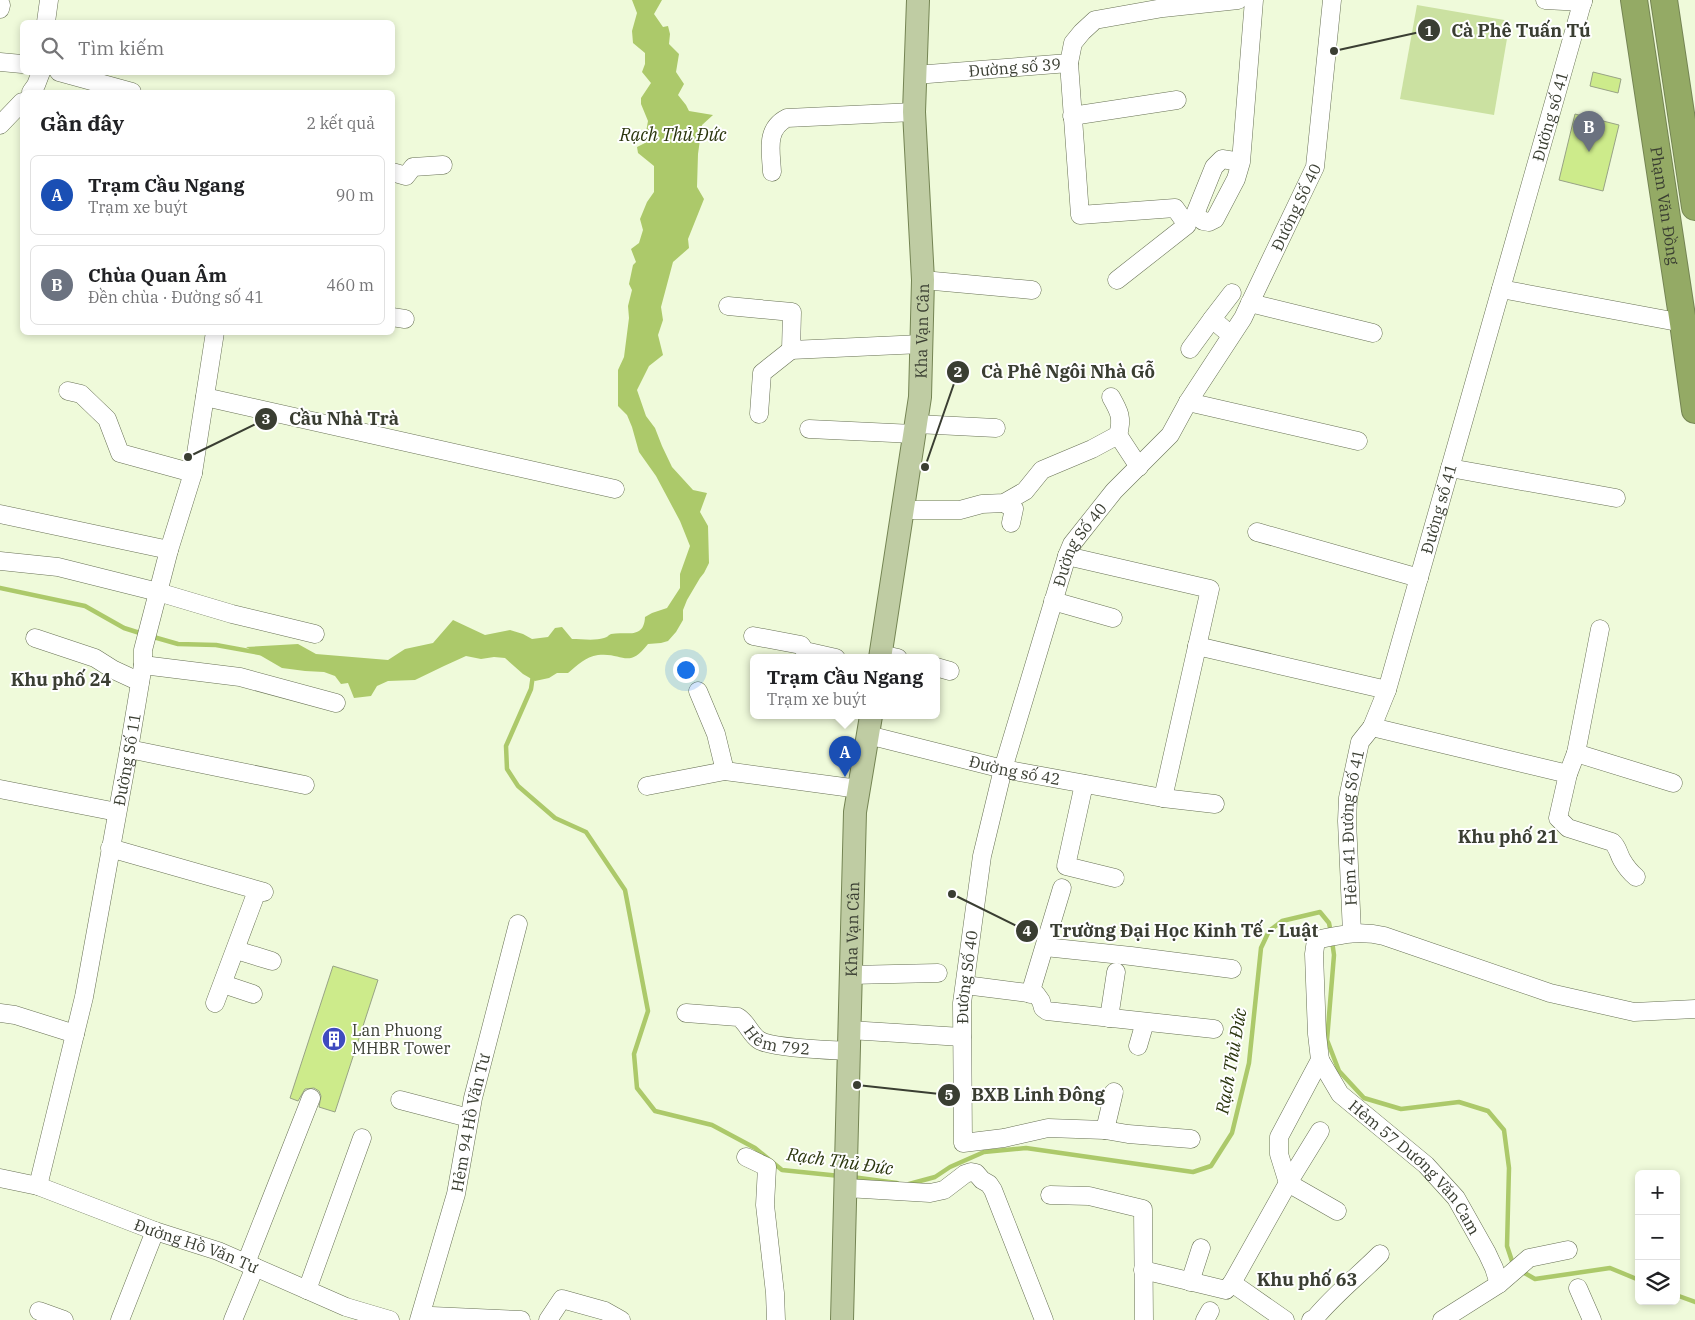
<!DOCTYPE html>
<html lang="vi">
<head>
<meta charset="utf-8">
<style>
  :root { --surface:#fff; --page:#f6f6f6; --text:#202124; --muted:#757577; --line:#e0e0e0; --accent:#2563eb }
  body { margin:0; font-family:"IBM Plex Serif",serif; background:var(--page); color:var(--text) }
  .controls { position:absolute; right:15px; bottom:15px; display:grid; overflow:hidden; border-radius:8px; box-shadow:0 2px 8px #0003 }
  .controls button { width:45px; height:45px; display:grid; place-items:center; padding:0; border:0; border-bottom:1px solid var(--line); background:var(--surface); color:var(--text); font:25px sans-serif }
  .you { position:absolute; left:685px; top:669px; width:18px; height:18px; margin:-12px; border:4px solid #fff; border-radius:50%; background:#1a73e8; box-shadow:0 0 0 8px #1a73e833 }
  .badge { display:grid; place-items:center; width:32px; height:32px; border-radius:50%; background:var(--accent); color:#fff; font-size:16px; font-weight:700 }
  .pin { position:absolute; translate:-50% -41px; filter:drop-shadow(0 1px 2px #0008) }
  .pin::after { content:''; position:absolute; top:26px; width:18px; height:15px; background:inherit; clip-path:polygon(0 0,100% 0,50% 100%) }
  .popup { position:absolute; left:750px; top:654px; width:190px; height:65px; box-sizing:border-box; display:grid; place-content:center; border-radius:8px; background:var(--surface); filter:drop-shadow(0 1px 4px #0005); font-size:16px; white-space:nowrap; color:var(--muted) }
  .popup b { font-size:19px; color:var(--text) }
  .popup::after { content:''; position:absolute; left:50%; top:100%; margin-left:-10px; border:10px solid transparent; border-top-color:var(--surface) }
  .list { margin:0; padding:0; list-style:none }
  h2 { display:flex; justify-content:space-between; align-items:center; height:65px; margin:0; padding:0 20px; font-size:21px }
  h2 small { font-size:16px; font-weight:400; color:var(--muted) }
  .list li { display:grid; grid-template-columns:32px 1fr auto; gap:15px; align-items:center; box-sizing:border-box; height:80px; margin:0 10px 10px; padding:0 10px; border:1px solid var(--line); border-radius:8px }
  .list b { display:block; font-size:19px; white-space:nowrap }
  .list p { margin:0; font-size:16px; white-space:nowrap; color:var(--muted) }
  .list em { font-size:16px; font-style:normal; color:var(--muted) }
  .icon { flex:none; width:28px; height:28px; fill:none; stroke:currentColor; stroke-width:2; stroke-linecap:round; stroke-linejoin:round }
  .map { position:relative; flex:none; width:1695px; height:1320px; overflow:hidden }
  .search { position:absolute; background:var(--surface); box-shadow:0 2px 8px #0003; left:20px; top:20px; width:375px; height:55px; display:flex; align-items:center; gap:12px; box-sizing:border-box; padding:0 18px; border-radius:8px; color:var(--muted); font-size:19px }
  .panel { position:absolute; background:var(--surface); box-shadow:0 2px 8px #0003; left:20px; top:90px; width:375px; height:245px; border-radius:8px }
  .map>svg:first-child { display:block }
  .green { fill:#cbe1a1 }
  .water { fill:#acc96a }
  .lines { fill:none; stroke-linecap:round; stroke-linejoin:round }
  .stream { stroke:#acc96a; stroke-width:4.5 }
  .building { fill:#cdeb8b; stroke:#98a385 }
  .minor-casing { stroke:#687155; stroke-width:19 }
  .major-casing { stroke:#748453; stroke-width:24 }
  .highway-casing { stroke:#748453; stroke-width:28 }
  .minor { stroke:#fff; stroke-width:18 }
  .major { stroke:#bfcca3; stroke-width:22 }
  .highway { stroke:#94aa65; stroke-width:26 }
  .labels { text-anchor:middle; dominant-baseline:central; stroke-width:4; stroke-linejoin:round; paint-order:stroke }
  .street-label { font-size:16px; fill:#3a3e32; stroke:#fff }
  .poi-label { font-size:16px; fill:#3a3e32; stroke:#fff; text-anchor:start }
  .water-label { font-size:18px; font-style:italic; fill:#2b360e; stroke:#fff }
  .neighbourhood-label { font-size:18px; font-weight:bold; fill:#3a3e32; stroke:#fff }
  .leader { fill:none; stroke:#3a3e32; stroke-width:2 }
  .callout-dot { fill:#3a3e32; stroke:#fff; stroke-width:2 }
  .mark-label { font-size:15px; text-anchor:middle; font-weight:bold; fill:#fff }
  .callout-label { font-size:18px; text-anchor:middle; font-weight:bold; fill:#3a3e32; stroke:#fff; stroke-width:4; stroke-linejoin:round; paint-order:stroke }
</style>
</head>
<body>
<div class="map">
<svg width="1695" height="1320" viewBox="0 0 1695 1320">
  <rect width="100%" height="100%" fill="#effada"/>
  <polygon class="green" points="1417,5 1510,21 1494,115 1400,99"/>
  <path class="water" d="M632 0H662L654 14 663 27 668 26 670 34 669 44 679 54 676 72 684 84 678 95 686 105 689 111 713 115 702 125 698 154 697 187 704 199 688 239 689 248 673 262 661 307 663 320 658 335 663 355 649 366 637 390 646 416 655 428 662 446 672 467 693 490 707 493 700 512 708 526 709 563 704 573 700 578 687 600 683 610V620L676 632 668 641 661 643 648 644C628 670 623 652 598 655 585 657 578 665 568 673H557L549 678 535 681 523 674 505 658 494 657 481 659 466 656 444 666 415 680 388 681 377 686 371 696 354 698 348 683 341 684 335 676 324 672 305 671 282 668 246 647 298 644 316 654 388 660 405 649 433 643 453 620 485 635 510 630 523 634 532 639 548 637 555 628 562 627 572 639C581 639 595 641 604 638 608 637 607 636 611 634 626 631 644 640 645 617L652 613 667 608 680 588V574L690 546 680 521 656 476 639 452 632 427 627 415 618 406V370L624 357 629 318 628 306 632 290 629 284 633 265 636 262 631 249 639 243 643 230 640 219 647 202 654 192V166L638 153 637 147 647 142 646 132 648 121 641 104V98L651 83 642 72 645 64V53L633 43 632 31 637 13Z"/>
  <g class="lines">
    <g class="stream">
      <polyline points="0,588 85,606 124,628 143,634"/>
      <polyline points="150,636 178,644 216,645 260,653"/>
      <polyline points="533,675 531,689 506,746 507,769 518,786 555,818 586,832 625,890 648,1011 634,1054 637,1088 655,1111 712,1125 755,1148 782,1170 840,1176"/>
      <polyline points="1332,941 1334,955 1327,1040 1339,1071 1364,1098 1401,1109 1459,1102 1488,1111 1504,1130 1509,1168 1507,1246 1514,1267"/>
      <polyline points="852,1177 897,1183"/>
      <polyline points="909,1184 935,1177 950,1167 984,1152 1026,1148 1193,1172 1211,1166 1232,1133 1249,1063 1261,948 1269,931 1282,921 1320,912 1329,923 1331,933"/>
      <polyline points="1521,1271 1535,1279 1610,1268 1639,1280"/>
      <polyline points="1676,1295 1695,1302"/>
    </g>
  </g>
  <g class="building">
    <polygon points="1593,72 1621,79 1618,93 1590,86"/>
    <polygon points="1575,114 1619,125 1603,191 1559,180"/>
    <polygon points="333,966 378,980 335,1112 319,1107 321,1096 319,1091 314,1088 305,1089 298,1101 290,1098"/>
  </g>
  <g class="lines">
    <g class="minor-casing">
      <g id="minor">
        <polyline points="1545,0 1583,2"/>
        <polyline points="0,9 1,5"/>
        <polyline points="46,22 49,0"/>
        <polyline points="0,62 22,64"/>
        <polyline points="1069,63 1080,215 1175,208 1187,225 1117,280"/>
        <polyline points="59,72 132,92"/>
        <path id="s1" d="M915 75 1069 63 1073 43 1082 32 1095 20 1163 8 1238 0"/>
        <polyline points="31,92 36,85 41,72"/>
        <polyline points="1072,116 1177,100"/>
        <polyline points="0,125 22,102"/>
        <polyline points="1241,162 1222,159 1214,167 1195,214 1203,221 1209,222 1215,219 1236,179 1241,162 1254,0"/>
        <polyline points="392,172 406,176 413,167 443,165"/>
        <path d="M772 172C771 151 765 129 787 118L914 112"/>
        <polyline points="923,280 1032,290"/>
        <polyline points="1501,289 1683,323"/>
        <polyline points="1250,303 1373,333"/>
        <polyline points="728,306 792,312 791,350 922,344"/>
        <polyline points="392,317 405,319"/>
        <polyline points="1231,335 1212,319 1232,293"/>
        <polyline points="1190,349 1212,319"/>
        <polyline points="68,391 81,394 107,419 120,453 193,473"/>
        <polyline points="205,397 615,489"/>
        <path d="M1111 397C1119 411 1123 418 1118 435"/>
        <polyline points="1188,402 1358,441"/>
        <polyline points="759,414 762,373 791,350"/>
        <polyline points="916,424 996,428"/>
        <polyline points="809,429 914,434"/>
        <polyline points="1450,468 1616,498"/>
        <polyline points="1004,503 1014,509 1011,523"/>
        <polyline points="903,510 960,510 982,504 1004,503 1025,491 1042,470 1092,449 1118,435 1139,467"/>
        <polyline points="0,514 169,550"/>
        <polyline points="1257,532 1419,578"/>
        <polyline points="1067,556 1210,589 1163,798"/>
        <polyline points="0,561 58,567 158,592 232,614 315,634"/>
        <polyline points="1053,601 1113,618"/>
        <path d="M1600 629 1576 753 1568 774 1558 818 1568 828 1612 842C1618 847 1618 853 1622 860 1626 867 1630 872 1636 877"/>
        <polyline points="753,636 801,645 805,651 836,658"/>
        <polyline points="35,638 95,658 114,670 140,682"/>
        <polyline points="1197,646 1387,690"/>
        <polyline points="880,654 898,658"/>
        <polyline points="143,665 240,677 336,703"/>
        <polyline points="936,667 950,671"/>
        <polyline points="698,691 716,734 725,771"/>
        <polyline points="1372,727 1568,774"/>
        <path id="s2" d="M868 735 1003 769 1163 798 1215 804"/>
        <polyline points="129,749 305,785"/>
        <polyline points="1576,753 1673,783"/>
        <polyline points="1084,784 1066,866 1115,878"/>
        <polyline points="647,786 725,771 859,789"/>
        <polyline points="0,789 117,812"/>
        <polyline points="110,848 264,892"/>
        <path id="s3" d="M1352 933 1347 821 1348 798 1360 742 1372 727 1387 690 1583 0"/>
        <polyline points="1045,947 1131,956 1232,969"/>
        <polyline points="236,950 272,961"/>
        <polyline points="850,975 938,973"/>
        <polyline points="223,984 253,994"/>
        <polyline points="965,985 1036,994 1041,1001 1043,1008 1047,1011 1214,1029"/>
        <polyline points="1030,994 1062,888"/>
        <polyline points="215,1003 257,891"/>
        <polyline points="0,1013 15,1015 75,1034"/>
        <path id="s4" d="M686 1013 738 1017C747 1022 750 1034 759 1040 770 1048 831 1050 848 1051"/>
        <polyline points="1109,1018 1116,972"/>
        <polyline points="849,1030 962,1037"/>
        <polyline points="1138,1046 1145,1022"/>
        <path id="s5" d="M1320 1060 1340 1094 1426 1165 1456 1198 1487 1253 1494 1268 1499 1284"/>
        <polyline points="400,1100 469,1118"/>
        <polyline points="1105,1130 1114,1092"/>
        <path id="s6" d="M1191 1139 1128 1134 1105 1130 1048 1128 1004 1138 963 1143 962 1003 982 856 1003 769 1067 556 1072 544 1114 491 1170 435 1188 402 1243 318 1250 303 1315 167 1332 0"/>
        <polyline points="746,1157 767,1167 765,1205 775,1293 776,1320"/>
        <path id="s7" d="M0 1178 38 1186 155 1231 218 1251 346 1307 390 1320"/>
        <path id="s8" d="M38 1186 84 997 129 749 143 665V650L169 550 193 473 215 332"/>
        <polyline points="846,1188 930,1193 944,1190 965,1174 971,1172 976,1173 982,1180 989,1184 993,1190 1044,1320"/>
        <polyline points="1050,1195 1089,1196 1143,1209 1144,1320"/>
        <path d="M1337 1211 1288 1183 1279 1154V1137L1320 1060 1317 1034 1314 954 1316 940C1340 935 1359 930 1384 936L1550 993 1634 1012 1695 1009"/>
        <polyline points="246,1263 311,1098"/>
        <polyline points="1143,1270 1226,1290 1232,1283 1288,1183 1320,1131"/>
        <polyline points="1190,1282 1201,1248"/>
        <polyline points="1232,1283 1285,1320"/>
        <polyline points="1578,1288 1592,1320"/>
        <polyline points="307,1290 362,1138"/>
        <polyline points="39,1311 64,1320"/>
        <polyline points="120,1320 155,1231"/>
        <polyline points="233,1320 255,1267"/>
        <path id="s9" d="M419 1320 456 1194 473 1098 518 924"/>
        <polyline points="422,1320 432,1316 521,1320"/>
        <polyline points="548,1320 562,1299 605,1311 621,1320"/>
        <polyline points="1205,1320 1210,1311"/>
        <path d="M1311 1320 1315 1318C1335 1294 1358 1276 1380 1254"/>
        <polyline points="1442,1320 1499,1284 1529,1258 1568,1250"/>
      </g>
    </g>
    <g class="major-casing">
      <g id="major">
        <path id="s10" d="M880 658 920 397 923 280 914 112 918 0"/>
        <path id="s11" d="M842 1320 855 812 871 716"/>
      </g>
    </g>
    <g class="highway-casing">
      <g id="highway">
        <path id="s12" d="M1634 0 1683 323 1695 410"/>
        <polyline points="1664,0 1695,207"/>
      </g>
    </g>
    <use href="#minor" class="minor"/>
    <use href="#major" class="major"/>
    <use href="#highway" class="highway"/>
  </g>
  <defs>
    <g id="building-disc" transform="scale(1.25)"><circle r="9.5" fill="#3f4bbf" stroke="#fff"/><path d="M-4-6H4V6H1V3H-1V6H-4ZM-2.5-4.3h1.7v1.8h-1.7ZM.8-4.3h1.7v1.8H.8ZM-2.5-1h1.7V.8h-1.7ZM.8-1h1.7V.8H.8Z" fill="#fff"/></g>
  </defs>
  <g fill-rule="evenodd">
    <use href="#building-disc" x="334" y="1039"/>
  </g>
  <g class="labels">
    <g class="street-label">
      <text stroke="none"><textPath href="#s1" startOffset="100">Đường số 39</textPath></text>
      <text stroke="none"><textPath href="#s3" startOffset="848">Đường số 41</textPath></text>
      <text stroke="none"><textPath href="#s12" startOffset="208">Phạm Văn Đồng</textPath></text>
      <text stroke="none"><textPath href="#s6" startOffset="1251">Đường Số 40</textPath></text>
      <text stroke="none"><textPath href="#s10" startOffset="330">Kha Vạn Cân</textPath></text>
      <text stroke="none"><textPath href="#s3" startOffset="440">Đường số 41</textPath></text>
      <text stroke="none"><textPath href="#s6" startOffset="846">Đường Số 40</textPath></text>
      <text stroke="none"><textPath href="#s8" startOffset="436">Đường Số 11</textPath></text>
      <text stroke="none"><textPath href="#s2" startOffset="151">Đường số 42</textPath></text>
      <text stroke="none"><textPath href="#s3" startOffset="106">Hẻm 41 Đường Số 41</textPath></text>
      <text stroke="none"><textPath href="#s11" startOffset="391">Kha Vạn Cân</textPath></text>
      <text stroke="none"><textPath href="#s6" startOffset="396">Đường Số 40</textPath></text>
      <text stroke="none"><textPath href="#s4" startOffset="101">Hẻm 792</textPath></text>
      <text stroke="none"><textPath href="#s9" startOffset="204">Hẻm 94 Hồ Văn Tư</textPath></text>
      <text stroke="none"><textPath href="#s5" startOffset="145">Hẻm 57 Dương Văn Cam</textPath></text>
      <text stroke="none"><textPath href="#s7" startOffset="208">Đường Hồ Văn Tư</textPath></text>
    </g>
    <g class="poi-label">
      <text x="352" y="1030">Lan Phuong<tspan x="352" dy="18">MHBR Tower</tspan></text>
    </g>
    <g class="water-label">
      <text x="673" y="134">Rạch Thủ Đức</text>
      <text transform="translate(1231 1061) rotate(-80)">Rạch Thủ Đức</text>
      <text transform="translate(840 1161) rotate(8)">Rạch Thủ Đức</text>
    </g>
    <g class="neighbourhood-label">
      <text x="61" y="679">Khu phố 24</text>
      <text x="1508" y="836">Khu phố 21</text>
      <text x="1307" y="1279">Khu phố 63</text>
    </g>
  </g>
  <path class="leader" d="M1334 51L1429 30M925 467L958 372M188 457L266 419M952 894L1027 931M857 1085L949 1095"/>
  <g class="callout-dot">
    <circle cx="1334" cy="51" r="5"/>
    <circle cx="925" cy="467" r="5"/>
    <circle cx="188" cy="457" r="5"/>
    <circle cx="952" cy="894" r="5"/>
    <circle cx="857" cy="1085" r="5"/>
    <circle cx="1429" cy="30" r="12"/>
    <circle cx="958" cy="372" r="12"/>
    <circle cx="266" cy="419" r="12"/>
    <circle cx="1027" cy="931" r="12"/>
    <circle cx="949" cy="1095" r="12"/>
  </g>
  <g class="mark-label">
    <text x="1429" y="36">1</text>
    <text x="958" y="377">2</text>
    <text x="266" y="424">3</text>
    <text x="1027" y="936">4</text>
    <text x="949" y="1100">5</text>
  </g>
  <g class="callout-label">
    <text x="1521" y="37">Cà Phê Tuấn Tú</text>
    <text x="1068" y="378">Cà Phê Ngôi Nhà Gỗ</text>
    <text x="344" y="425">Cầu Nhà Trà</text>
    <text x="1184" y="937">Trường Đại Học Kinh Tế - Luật</text>
    <text x="1038" y="1101">BXB Linh Đông</text>
  </g>
</svg>
<div class="controls">
<button>+</button>
<button>−</button>
<button><svg class="icon" aria-label="layers" viewBox="0 0 24 24"><path d="M12 4l9 5-9 5-9-5zM3 14l9 5 9-5"/></svg></button>
</div>
<div class="you"></div>
<div class="pin badge" style="left:845px;top:777px;background:#1a4fb4">A</div>
<div class="popup"><b>Trạm Cầu Ngang</b>Trạm xe buýt</div>
<div class="pin badge" style="left:1589px;top:152px;background:#6b7280">B</div>
<div class="search"><svg class="icon" aria-label="search" viewBox="0 0 24 24"><circle cx="10" cy="10" r="6"/><path d="M15 15l6 6"/></svg>Tìm kiếm</div>
<section class="panel">
<h2>Gần đây<small>2 kết quả</small></h2>
<ul class="list">
<li><span class="badge" style="background:#1a4fb4">A</span><div><b>Trạm Cầu Ngang</b><p>Trạm xe buýt</p></div><em>90 m</em></li>
<li><span class="badge" style="background:#6b7280">B</span><div><b>Chùa Quan Âm</b><p>Đền chùa · Đường số 41</p></div><em>460 m</em></li>
</ul>
</section>
</div>
</body>
</html>
